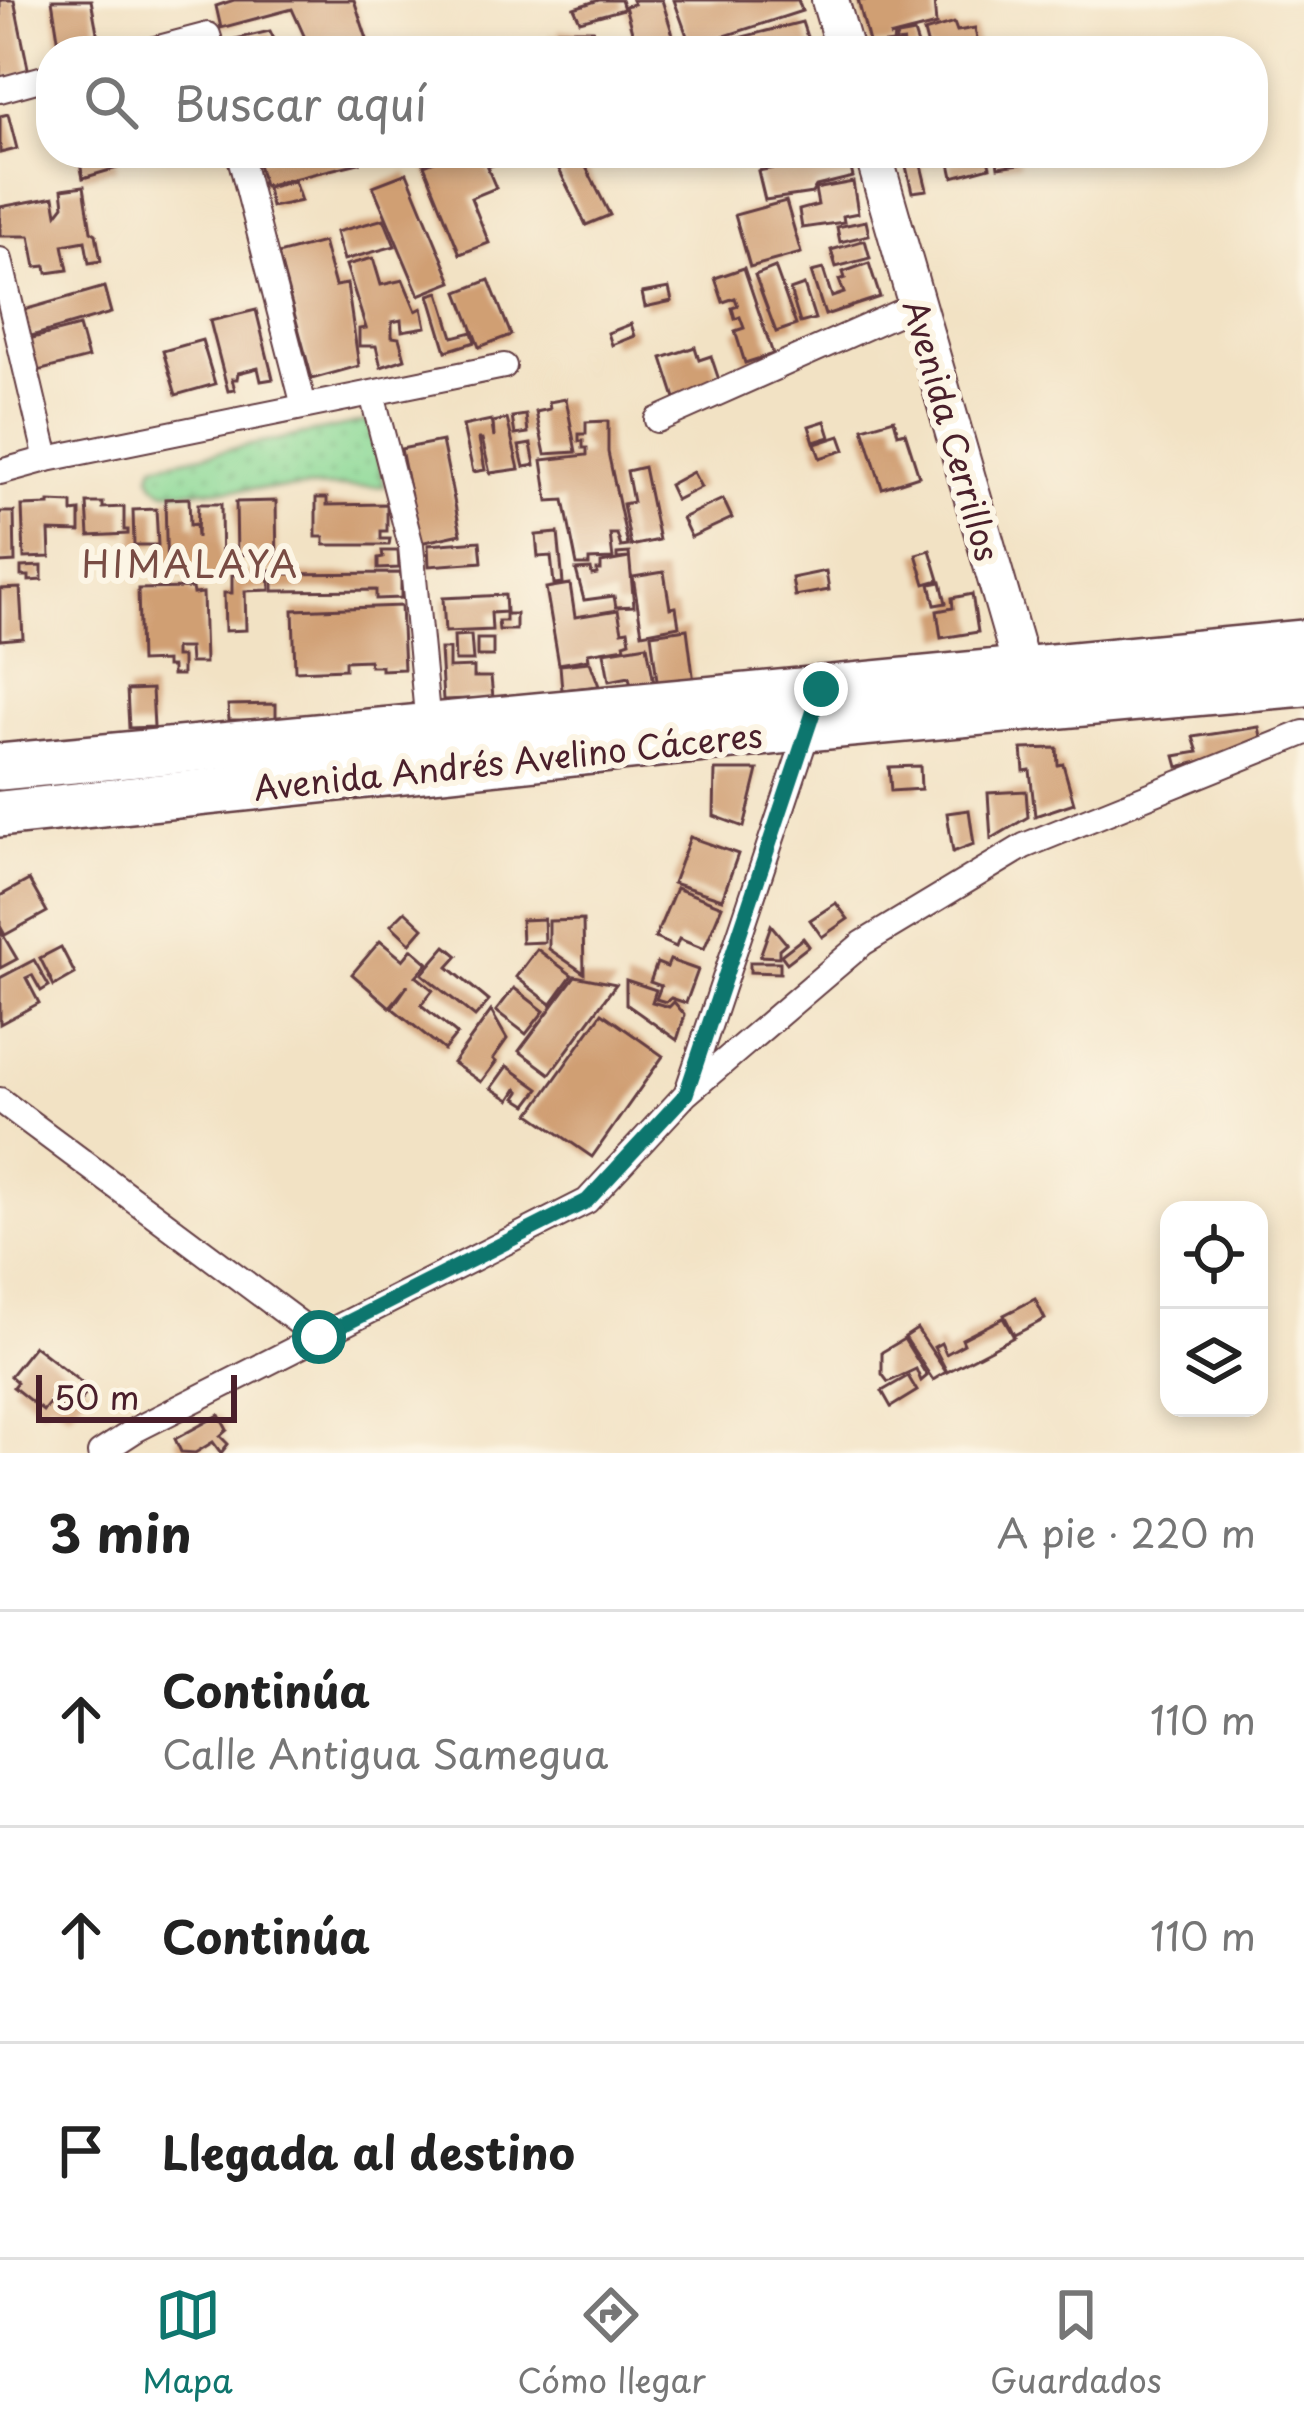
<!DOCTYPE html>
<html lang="es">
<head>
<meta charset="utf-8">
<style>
  :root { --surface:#fff; --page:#f2f2f2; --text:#222; --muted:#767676; --line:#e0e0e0; --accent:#0f766e }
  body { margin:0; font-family:"Playpen Sans",sans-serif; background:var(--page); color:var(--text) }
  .controls { position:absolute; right:36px; bottom:36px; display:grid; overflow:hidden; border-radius:24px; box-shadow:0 6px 18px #0003 }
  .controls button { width:108px; height:108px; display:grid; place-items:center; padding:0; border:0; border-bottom:3px solid var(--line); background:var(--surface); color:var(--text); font:60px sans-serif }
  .scale { position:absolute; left:36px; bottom:30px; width:201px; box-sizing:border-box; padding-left:12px; border:6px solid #4a1f2b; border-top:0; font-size:33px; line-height:42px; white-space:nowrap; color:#4a1f2b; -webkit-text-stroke:9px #fcf5e5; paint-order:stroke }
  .stop { position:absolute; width:36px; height:36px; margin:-27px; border:9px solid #0f766e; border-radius:50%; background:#fff }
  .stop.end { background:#0f766e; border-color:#fff; box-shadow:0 3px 12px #0008 }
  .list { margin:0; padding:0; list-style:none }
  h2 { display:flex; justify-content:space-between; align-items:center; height:156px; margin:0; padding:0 48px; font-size:51px }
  h2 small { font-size:39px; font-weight:400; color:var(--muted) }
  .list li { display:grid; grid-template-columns:78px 1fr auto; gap:36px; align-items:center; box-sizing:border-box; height:216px; padding:0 48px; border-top:3px solid var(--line) }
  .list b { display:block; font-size:45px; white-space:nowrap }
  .list p { margin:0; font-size:39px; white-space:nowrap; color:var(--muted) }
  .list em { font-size:39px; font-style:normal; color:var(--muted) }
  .icon { flex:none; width:66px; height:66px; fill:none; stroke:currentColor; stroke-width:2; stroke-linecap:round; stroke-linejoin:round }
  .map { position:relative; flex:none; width:1304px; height:1453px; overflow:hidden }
  .search { position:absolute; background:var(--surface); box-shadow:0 6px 18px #0003; left:36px; right:36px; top:36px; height:132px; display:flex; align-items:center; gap:30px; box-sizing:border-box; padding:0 42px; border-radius:48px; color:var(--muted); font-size:45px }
  .sheet { height:804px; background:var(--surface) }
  nav { display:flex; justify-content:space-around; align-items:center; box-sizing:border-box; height:168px; border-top:3px solid var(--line); background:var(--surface); font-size:33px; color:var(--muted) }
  nav a { display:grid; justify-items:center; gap:6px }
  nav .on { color:var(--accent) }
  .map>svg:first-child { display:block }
  .park { fill:url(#park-dots); stroke:#6b7c61; stroke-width:3 }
  .building { fill:#d09f73 }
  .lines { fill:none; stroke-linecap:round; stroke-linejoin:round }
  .street-casing { stroke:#633c42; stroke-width:28 }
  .secondary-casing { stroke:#633c42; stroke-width:40 }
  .highway-casing { stroke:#633c42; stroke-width:50 }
  .street { stroke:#fff; stroke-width:24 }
  .secondary { stroke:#fff; stroke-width:36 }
  .highway { stroke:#fff; stroke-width:45 }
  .route { stroke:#0f766e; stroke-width:15 }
  .labels { text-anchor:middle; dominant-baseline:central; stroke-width:12; stroke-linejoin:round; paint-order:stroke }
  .street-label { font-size:33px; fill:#4a1f2b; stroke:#fcf5e5 }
  .neighbourhood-label { font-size:36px; letter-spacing:3px; fill:#794c44; stroke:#fcf5e5 }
</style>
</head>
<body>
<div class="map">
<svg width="1304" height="1453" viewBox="0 0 1304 1453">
  <defs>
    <pattern id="park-dots" width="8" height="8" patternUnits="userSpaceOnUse" patternTransform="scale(3)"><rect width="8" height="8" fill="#8cd997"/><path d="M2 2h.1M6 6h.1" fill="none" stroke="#7aba82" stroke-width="1.8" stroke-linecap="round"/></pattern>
  </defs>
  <rect width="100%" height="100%" fill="#fcf5e5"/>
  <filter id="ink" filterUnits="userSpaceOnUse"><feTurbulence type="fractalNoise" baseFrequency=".00833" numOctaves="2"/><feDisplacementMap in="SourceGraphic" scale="24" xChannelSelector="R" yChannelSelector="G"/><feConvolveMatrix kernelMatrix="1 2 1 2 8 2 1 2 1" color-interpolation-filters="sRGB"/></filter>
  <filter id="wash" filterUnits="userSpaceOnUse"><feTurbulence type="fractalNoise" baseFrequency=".004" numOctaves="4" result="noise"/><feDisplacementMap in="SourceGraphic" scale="48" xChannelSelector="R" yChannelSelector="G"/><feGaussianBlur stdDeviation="2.7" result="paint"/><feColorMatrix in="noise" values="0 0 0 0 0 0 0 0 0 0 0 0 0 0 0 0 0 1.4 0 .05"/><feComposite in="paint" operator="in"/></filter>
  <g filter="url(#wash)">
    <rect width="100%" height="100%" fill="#f2e2c4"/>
    <polygon class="park" points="368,421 385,486 165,491 155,485 150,476 154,465"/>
    <g id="blocks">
      <g class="building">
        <polygon points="0,0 14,0 29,73 0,78"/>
        <polygon points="52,0 91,0 99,43 92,51 60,51"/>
        <polygon points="234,0 354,0 371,51 311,51 292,9 221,28 216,6"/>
        <polygon points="599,0 621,0 624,9 580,21 574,8"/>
        <polygon points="632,0 662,0 678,51 651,51 645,36 634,39 625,6 634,4"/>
        <polygon points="674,0 798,0 802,11 691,47"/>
        <polygon points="858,0 909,0 909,3 934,0 936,25 889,37 894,36 893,43 870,46"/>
        <polygon points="802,22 811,49 803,51 714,51 711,45"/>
        <polygon points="954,23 957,31 975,28 979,51 929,51 924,32"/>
        <polygon points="558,30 593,30 594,51 557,51 555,45 549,44 549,35 559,36"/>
        <polygon points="270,31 280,51 228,51 227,41"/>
        <polygon points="914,33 918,45 916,51 874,51 905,42 895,43 897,36"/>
        <polygon points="8,114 17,149 0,153 0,116"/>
        <polygon points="78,153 114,153 117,168 83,178"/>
        <polygon points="285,153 355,153 359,163 264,186 257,160"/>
        <polygon points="454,153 526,154 487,167 496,188 471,198 489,243 460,254 424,165"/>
        <polygon points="551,153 579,153 610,215 586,225"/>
        <polygon points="803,153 847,153 853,177 816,186 812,193 765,200 758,171 779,167 780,156 789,156 790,166 805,165"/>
        <polygon points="903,153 945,153 948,160 921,165 927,190 912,192"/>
        <polygon points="996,153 1018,153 1020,164 998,167"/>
        <polygon points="987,154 990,167 953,177 950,163"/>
        <polygon points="407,173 452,282 419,295 373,186"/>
        <polygon points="294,181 301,201 271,207 267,188"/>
        <polygon points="853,182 858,213 843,216 844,222 802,228 799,210 818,205 815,189"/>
        <polygon points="84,186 91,231 96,234 101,261 89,263 85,241 63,245 68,270 47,273 46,266 36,267 30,236 0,236 0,207 54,197 57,214 64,205 62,189"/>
        <polygon points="786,201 801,253 750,267 735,215"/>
        <polygon points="384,219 395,246 344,260 336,232"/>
        <polygon points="866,221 869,235 840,242 837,227"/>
        <polygon points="865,240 870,258 836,267 831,250"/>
        <polygon points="323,242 335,286 347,284 359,366 312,379 278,254"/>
        <polygon points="373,258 381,285 403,280 416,311 422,308 426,327 402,331 401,320 392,322 392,337 399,338 405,359 381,367 376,346 359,346 359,329 366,328 346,265"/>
        <polygon points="869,263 880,297 825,315 811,272 823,269 832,297 844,293 839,280 845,278 843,272"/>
        <polygon points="775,267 796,325 776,332 755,275"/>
        <polygon points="744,268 773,354 745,363 735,331 744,328 740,317 735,319 732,308 738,306 735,298 723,302 715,278"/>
        <polygon points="489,280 511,335 479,347 458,292"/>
        <polygon points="804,285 815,319 800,323 790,290"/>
        <polygon points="104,287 111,313 28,337 20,311"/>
        <polygon points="669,288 672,301 645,307 642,293"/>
        <polygon points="439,292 453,337 472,332 475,342 446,351 429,295"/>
        <polygon points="256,310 273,379 261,381 258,368 238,373 237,379 232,379 235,390 228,391 210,321"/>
        <polygon points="631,324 635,336 612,345 608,333"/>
        <polygon points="79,326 88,358 34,372 25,340"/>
        <polygon points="202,340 215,384 176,395 163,351"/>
        <polygon points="695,347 699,360 711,356 720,383 675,398 662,358"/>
        <polygon points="566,399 576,452 545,454 536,412 550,409 549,402"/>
        <polygon points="526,415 528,433 515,435 512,417"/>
        <polygon points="507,419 519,469 490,473 482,439 479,439 485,470 473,472 463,426 491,420 494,437 493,422"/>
        <polygon points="894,419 898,434 905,432 919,476 882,488 863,428"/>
        <polygon points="608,421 608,452 628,546 621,547 617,534 610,534 613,559 589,560 589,565 577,565 564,500 548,501 542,460 587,455 587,448 583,448 583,441 579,441 579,434 586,434 586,422"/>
        <polygon points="825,421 830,437 814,442 809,426"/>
        <polygon points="840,436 845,450 820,458 815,444"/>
        <polygon points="442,441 461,534 420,543 401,449"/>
        <polygon points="531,444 535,465 524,467 519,446"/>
        <polygon points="644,467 659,540 631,546 623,504 633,502 627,471"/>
        <polygon points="693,472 701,487 676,500 669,485"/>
        <polygon points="189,498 190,525 196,524 197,538 198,504 221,504 222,581 199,581 199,574 167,575 165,499"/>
        <polygon points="316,498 327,498 327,505 387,504 387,531 381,531 381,539 390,539 389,545 324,545 324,537 316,537"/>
        <polygon points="723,499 732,518 691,537 682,518"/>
        <polygon points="276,501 277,570 261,570 261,554 237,555 236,502"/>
        <polygon points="49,502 72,503 72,512 80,511 80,532 49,531 50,557 24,558 22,506 49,505"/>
        <polygon points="87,503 103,503 103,508 124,507 124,530 128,530 128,534 89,536"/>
        <polygon points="156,509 158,545 134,545 133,510"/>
        <polygon points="0,512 14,512 15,562 0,563"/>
        <polygon points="558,533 563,583 554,584 551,556 538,557 536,535"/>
        <polygon points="480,541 482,562 429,566 428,545"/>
        <polygon points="930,550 939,580 925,584 916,554"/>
        <polygon points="382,551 398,551 399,568 378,569 378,558 383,557"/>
        <polygon points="629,553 634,606 616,607 614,596 584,600 576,570 591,569 592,575 597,574 597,570 601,570 601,563 629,558 617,559 617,554"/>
        <polygon points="42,566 42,580 29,581 29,576 21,576 21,567"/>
        <polygon points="826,571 829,590 795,596 792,578"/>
        <polygon points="664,572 670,608 676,607 679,626 642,633 633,577"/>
        <polygon points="269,573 270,590 245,591 246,630 225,631 224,593 232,593 232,575"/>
        <polygon points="401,573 401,598 376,599 376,590 273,591 273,574"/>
        <polygon points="941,582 946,603 935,605 930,584"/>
        <polygon points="570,584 575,617 618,610 622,631 628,630 630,641 624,643 625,647 588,653 589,659 559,664 546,588"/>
        <polygon points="20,588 23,638 0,640 0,589"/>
        <polygon points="192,588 193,594 203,593 205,663 190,663 189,648 175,648 175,657 182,657 182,675 172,675 172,667 166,667 166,661 140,662 138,589"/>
        <polygon points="972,594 978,632 941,638 937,611 953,608 952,598"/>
        <polygon points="505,595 506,612 491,613 492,630 445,632 443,598"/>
        <polygon points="401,606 404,669 381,670 381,666 370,666 369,660 345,661 345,669 295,671 293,610"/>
        <polygon points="506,614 516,614 516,630 499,630 498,621 506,621"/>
        <polygon points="687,629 694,683 658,688 651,634"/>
        <polygon points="471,635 473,661 455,661 454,636"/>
        <rect x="477" y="639" width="16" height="17"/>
        <polygon points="647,645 654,683 631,686 629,677 609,681 604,652"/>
        <polygon points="440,649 449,649 449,668 474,667 474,677 491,677 493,698 443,700"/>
        <polygon points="590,662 599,686 562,690 560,665"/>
        <polygon points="152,689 154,727 129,728 127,690"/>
        <polygon points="276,704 276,720 229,720 228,705"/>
        <polygon points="1259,727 1263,746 1178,767 1175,756 1198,752 1193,737"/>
        <polygon points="1057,748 1058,765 1063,764 1074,803 1035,816 1030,770 1024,771 1022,749"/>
        <polygon points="920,766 921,789 891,791 889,767"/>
        <polygon points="715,770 758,770 744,827 714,816"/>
        <polygon points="1026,791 1028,817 991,839 988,793"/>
        <polygon points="969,810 974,844 953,852 947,813"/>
        <polygon points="690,837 738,854 722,899 673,883"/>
        <polygon points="29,880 47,912 5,935 0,926 0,896"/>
        <polygon points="676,888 722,906 704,949 679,939 676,947 655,938"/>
        <polygon points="836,903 848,919 822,937 810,920"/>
        <polygon points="405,911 423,928 410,943 391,925"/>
        <polygon points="544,919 545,942 522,943 521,920"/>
        <polygon points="583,920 584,973 549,949 549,921"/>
        <polygon points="771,925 786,943 779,949 779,957 760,956"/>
        <polygon points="0,930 17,959 0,968"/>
        <polygon points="803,938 809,946 787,963 781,955"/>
        <polygon points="380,941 403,960 412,949 428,963 416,976 433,990 421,1005 457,1034 444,1050 392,1008 408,985 390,1007 352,974"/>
        <polygon points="446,946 458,956 448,967 489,1001 475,1017 422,974"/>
        <polygon points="61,947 75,974 54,986 40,958"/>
        <polygon points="537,949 572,975 551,1004 516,977"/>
        <polygon points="34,960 49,986 41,991 32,975 26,978 39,1003 0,1024 0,978"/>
        <polygon points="670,960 698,970 686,1003 671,998 666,1002 656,999 661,986 650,982 657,963 667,967"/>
        <polygon points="750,962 780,962 780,973 750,972"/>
        <polygon points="575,976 616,984 550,1074 519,1051"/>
        <polygon points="626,980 656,990 652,1002 669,1007 674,1002 685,1015 677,1040 626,1004"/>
        <polygon points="514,988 544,1011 526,1034 496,1011"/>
        <polygon points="491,1011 507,1039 493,1059 496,1062 481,1082 453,1063"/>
        <polygon points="602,1013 663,1056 592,1157 530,1114"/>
        <polygon points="507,1066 539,1089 527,1105 516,1098 520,1092 517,1089 510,1100 491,1088"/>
        <polygon points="1035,1299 1045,1319 1014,1335 1004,1315"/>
        <polygon points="1003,1318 1014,1337 947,1372 934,1347 941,1343 946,1354 964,1344 962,1339"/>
        <polygon points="917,1329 946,1372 933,1380 905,1337"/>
        <polygon points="904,1339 927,1376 921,1381 916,1369 888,1382 882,1374 882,1352"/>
        <polygon points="34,1346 90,1389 69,1415 51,1401 43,1411 13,1387 17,1382 10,1376"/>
        <polygon points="908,1376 917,1391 891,1407 882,1391"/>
        <polygon points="219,1415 227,1430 220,1436 228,1444 221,1453 213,1442 195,1453 181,1452 175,1439"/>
      </g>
    </g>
  </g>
  <g filter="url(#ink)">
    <use href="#blocks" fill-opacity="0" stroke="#633c42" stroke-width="3"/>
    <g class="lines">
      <g class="street-casing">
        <g id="street">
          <polyline points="147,51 208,35 213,51"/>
          <polyline points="0,90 51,76"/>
          <polyline points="239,153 304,406"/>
          <polyline points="0,260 47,459"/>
          <polyline points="372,394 411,546 428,726"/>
          <polyline points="657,420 916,305"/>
          <polyline points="0,472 47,459 504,366"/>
          <polyline points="687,1092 811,721"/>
          <polyline points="0,1100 318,1337"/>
          <polyline points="100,1453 137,1429 587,1201 686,1094 863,943 1024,846 1304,733"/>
        </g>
      </g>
      <g class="secondary-casing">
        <g id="secondary">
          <polyline points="830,0 845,51"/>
          <polyline points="873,153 1029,693"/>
        </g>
      </g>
      <g class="highway-casing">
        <g id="highway">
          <polyline points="0,767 1304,643"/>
          <polyline points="0,814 808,728 1304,683"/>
        </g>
      </g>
      <use href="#street" class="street"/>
      <use href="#secondary" class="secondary"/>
      <use href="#highway" class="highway"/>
    </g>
  </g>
  <g class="lines" filter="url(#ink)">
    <polyline class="route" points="319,1337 587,1201 686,1094 821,689"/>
  </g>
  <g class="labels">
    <g class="street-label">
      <text transform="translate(953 430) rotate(74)">Avenida Cerrillos</text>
      <text transform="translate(508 760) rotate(-6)">Avenida Andrés Avelino Cáceres</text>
    </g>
    <g class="neighbourhood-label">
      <text x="191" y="563">HIMALAYA</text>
    </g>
  </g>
</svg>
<div class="controls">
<button><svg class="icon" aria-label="locate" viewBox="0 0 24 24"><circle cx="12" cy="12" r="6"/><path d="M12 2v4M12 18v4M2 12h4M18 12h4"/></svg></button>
<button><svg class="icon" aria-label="layers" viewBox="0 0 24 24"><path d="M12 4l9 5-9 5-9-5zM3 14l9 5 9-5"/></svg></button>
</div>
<div class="scale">50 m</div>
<div class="stop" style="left:319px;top:1337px"></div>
<div class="stop end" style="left:821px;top:689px"></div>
<div class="search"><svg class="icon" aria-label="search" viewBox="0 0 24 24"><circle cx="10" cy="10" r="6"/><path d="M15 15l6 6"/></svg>Buscar aquí</div>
</div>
<section class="sheet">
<h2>3 min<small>A pie · 220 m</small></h2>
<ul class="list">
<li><svg class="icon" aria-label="ahead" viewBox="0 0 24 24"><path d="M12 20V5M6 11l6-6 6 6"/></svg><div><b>Continúa</b><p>Calle Antigua Samegua</p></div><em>110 m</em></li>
<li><svg class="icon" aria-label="ahead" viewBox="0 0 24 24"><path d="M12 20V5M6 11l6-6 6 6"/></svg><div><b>Continúa</b></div><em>110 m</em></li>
<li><svg class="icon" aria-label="arrive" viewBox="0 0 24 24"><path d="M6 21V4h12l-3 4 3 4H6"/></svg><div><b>Llegada al destino</b></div></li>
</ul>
</section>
<nav>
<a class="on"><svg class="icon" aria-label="map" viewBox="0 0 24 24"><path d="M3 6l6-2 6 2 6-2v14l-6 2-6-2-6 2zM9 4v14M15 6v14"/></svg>Mapa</a>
<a><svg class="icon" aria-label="directions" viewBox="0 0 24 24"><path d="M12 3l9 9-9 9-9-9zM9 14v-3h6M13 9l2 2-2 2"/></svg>Cómo llegar</a>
<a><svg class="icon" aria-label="saved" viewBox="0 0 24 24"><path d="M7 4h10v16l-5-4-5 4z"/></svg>Guardados</a>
</nav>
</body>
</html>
